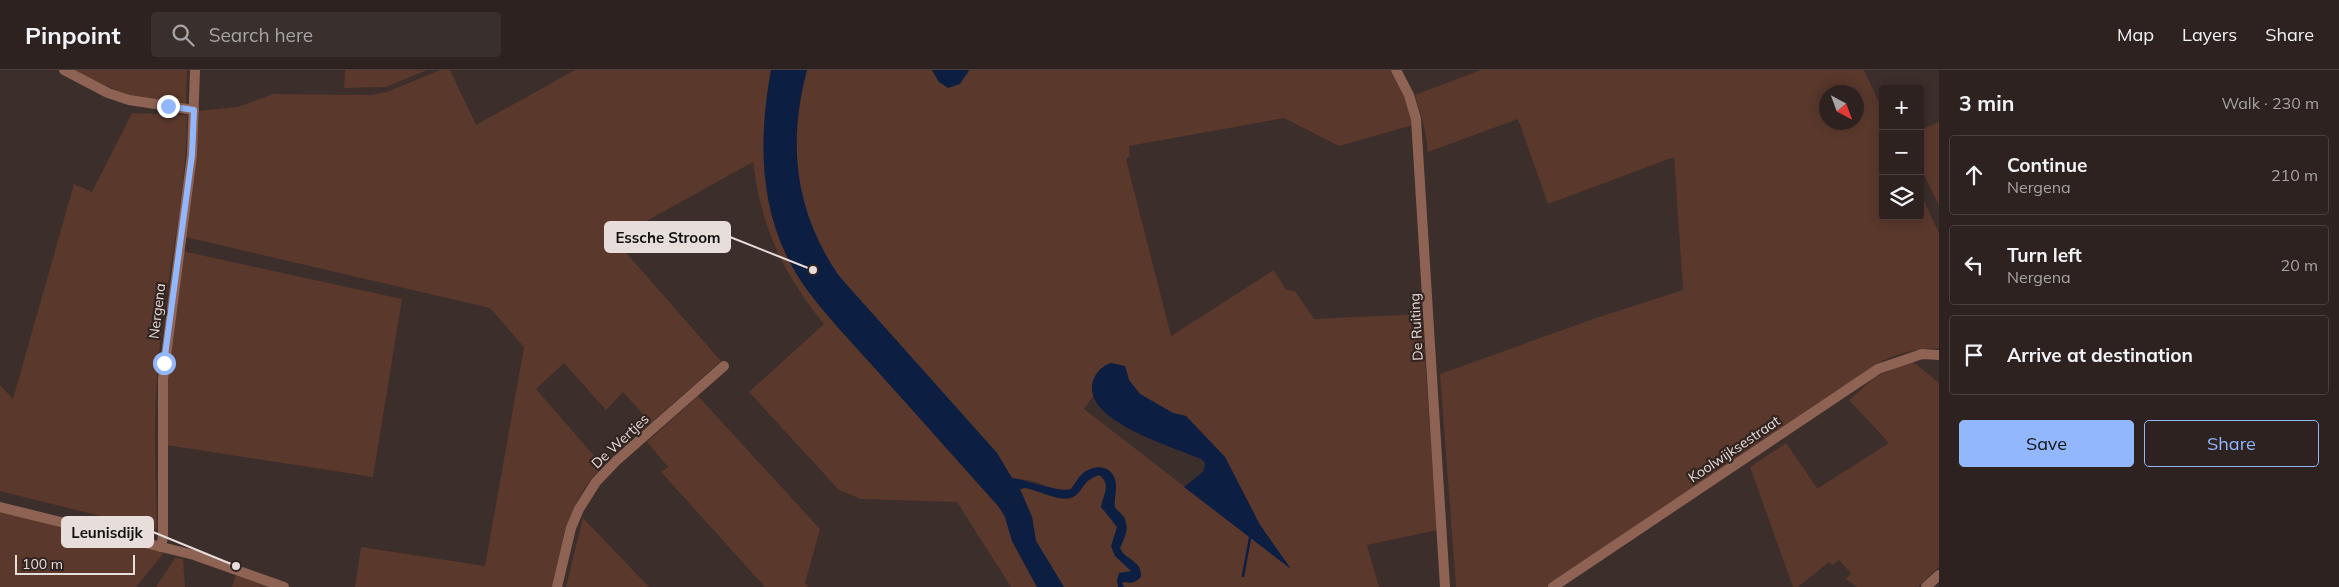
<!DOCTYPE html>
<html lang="en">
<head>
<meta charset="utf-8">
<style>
  :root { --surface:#2d2220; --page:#392f2d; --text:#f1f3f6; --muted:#a7a4a5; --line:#483f3e; --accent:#92b7fd }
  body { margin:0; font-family:Mulish,sans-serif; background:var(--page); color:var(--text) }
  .controls { position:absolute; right:15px; top:15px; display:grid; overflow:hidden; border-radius:5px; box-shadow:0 2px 12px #0003 }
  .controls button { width:45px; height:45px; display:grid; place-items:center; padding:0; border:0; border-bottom:1px solid var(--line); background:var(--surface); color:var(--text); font:25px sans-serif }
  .compass { position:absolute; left:1819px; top:15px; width:45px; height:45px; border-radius:50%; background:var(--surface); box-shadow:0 2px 12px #0003; rotate:139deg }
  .scale { position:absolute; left:15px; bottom:12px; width:120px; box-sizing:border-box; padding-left:5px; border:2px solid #e7ddda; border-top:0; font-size:14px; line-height:18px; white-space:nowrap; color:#e7ddda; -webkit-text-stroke:4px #322420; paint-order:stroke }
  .stop { position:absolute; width:15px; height:15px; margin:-11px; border:4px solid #92b7fd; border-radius:50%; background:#fff }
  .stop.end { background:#92b7fd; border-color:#fff; box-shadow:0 1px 5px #0008 }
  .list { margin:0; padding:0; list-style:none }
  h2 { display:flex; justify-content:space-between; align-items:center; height:65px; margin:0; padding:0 20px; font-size:21px }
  h2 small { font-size:16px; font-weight:400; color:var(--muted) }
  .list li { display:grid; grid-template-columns:32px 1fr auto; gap:15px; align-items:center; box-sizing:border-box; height:80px; margin:0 10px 10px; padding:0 10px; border:1px solid var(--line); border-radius:5px }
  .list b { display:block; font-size:19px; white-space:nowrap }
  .list p { margin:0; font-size:16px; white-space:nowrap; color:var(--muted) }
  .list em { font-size:16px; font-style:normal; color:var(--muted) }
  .actions { display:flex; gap:10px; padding:15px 20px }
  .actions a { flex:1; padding:11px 0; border:1px solid var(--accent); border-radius:5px; text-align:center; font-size:18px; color:var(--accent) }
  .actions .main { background:var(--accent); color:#111 }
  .icon { flex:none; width:28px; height:28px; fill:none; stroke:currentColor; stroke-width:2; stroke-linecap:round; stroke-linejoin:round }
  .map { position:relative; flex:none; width:1939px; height:517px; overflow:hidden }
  header { display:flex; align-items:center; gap:30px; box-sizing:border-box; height:70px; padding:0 25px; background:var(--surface); border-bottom:1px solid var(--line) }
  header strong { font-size:24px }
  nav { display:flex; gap:28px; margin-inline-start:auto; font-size:18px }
  .search { width:350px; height:45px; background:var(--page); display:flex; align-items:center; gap:12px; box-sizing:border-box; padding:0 18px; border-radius:5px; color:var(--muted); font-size:19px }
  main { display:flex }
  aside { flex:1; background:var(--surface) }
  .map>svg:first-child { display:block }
  .green { fill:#5a382c; fill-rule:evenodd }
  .water { fill:#0c1f43 }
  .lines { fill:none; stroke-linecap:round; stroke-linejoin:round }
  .stream { stroke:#0c1f43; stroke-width:2.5 }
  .minor { stroke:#8e6354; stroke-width:10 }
  .tertiary { stroke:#8e6354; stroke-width:10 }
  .route { stroke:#92b7fd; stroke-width:6 }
  .labels { text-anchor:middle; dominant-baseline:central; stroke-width:4.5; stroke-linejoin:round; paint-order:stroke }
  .street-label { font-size:14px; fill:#e7ddda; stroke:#322420 }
  .leader { fill:none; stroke:#e7ddda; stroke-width:2 }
  .callout-dot { fill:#e7ddda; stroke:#322420; stroke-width:2 }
  .callout { fill:#e7ddda; stroke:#e7ddda; stroke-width:2 }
  .callout-label { font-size:15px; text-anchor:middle; font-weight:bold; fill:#111 }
</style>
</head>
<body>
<header>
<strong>Pinpoint</strong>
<div class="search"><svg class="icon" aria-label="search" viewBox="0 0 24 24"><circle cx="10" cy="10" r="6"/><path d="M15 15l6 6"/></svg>Search here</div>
<nav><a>Map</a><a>Layers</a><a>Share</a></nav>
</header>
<main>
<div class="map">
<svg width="1939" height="517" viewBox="0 0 1939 517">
  <rect width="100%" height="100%" fill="#3c2e2a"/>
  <g class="green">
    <polygon points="65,0 187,0 186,34 132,26"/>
    <polygon points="345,0 427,0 386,17 344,18"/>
    <path d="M440 0H450L476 55 575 0H771C757 77 760 156 808 221 830 251 858 279 883 307 922 350 960 394 999 437L1005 446 1012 471 1037 517H1011L957 432 861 429 839 420 749 322 824 254C783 204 761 157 753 92L614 169 721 291 651 353 623 322 606 340 564 293 536 319 603 396C568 430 564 471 554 517H355L361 477 485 496 524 277 490 238 185 167 197 41 238 37 273 24 370 25 387 22Z"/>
    <path d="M807 0H932L939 12 967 5 969 0H1390L1406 29 1413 55 1339 76 1284 48 1129 76 1130 86 1126 89 1171 266 1274 200 1286 220 1295 221 1314 249 1422 244 1437 460 1367 475 1379 517H1124L1122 513 1124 512 1132 513 1134 491 1122 483 1120 478 1127 460 1125 447 1115 439 1114 406C1091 380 1083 416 1066 421 1057 423 1045 415 1036 412 1028 410 1020 409 1012 408L997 383C963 345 929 307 895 269 871 242 843 216 824 185 792 130 791 60 807 0ZM1125 296 1129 310 1140 324 1173 343 1185 346 1225 387 1260 455 1290 498 1084 339 1093 326 1092 314Z"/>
    <path d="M1481 0H1864L1883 41V146H1920V122L1939 163V278C1918 279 1901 282 1882 291L1554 517H1456L1440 304 1596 248 1683 220 1674 87 1548 134 1518 49 1428 82 1425 60 1415 25ZM1826 22H1856V52H1826Z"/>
    <path d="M132 43 187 45C187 134 162 221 157 309 153 359 156 410 157 460L0 421V315L13 329 74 114 92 122Z"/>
    <polygon points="1939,52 1939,136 1920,96 1920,60"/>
    <polygon points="182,181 402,229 373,407 166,375 166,315"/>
    <polygon points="1912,291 1939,313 1939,497 1918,517 1857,517 1846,509 1851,503 1839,490 1832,495 1829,492 1798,517 1793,517 1750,397 1786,373 1817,418 1820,417 1889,373 1849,330 1875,307"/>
    <polygon points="698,326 820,459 805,513 808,517 765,517 661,402 668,397 647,372"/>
    <path d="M1099 405C1110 412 1106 421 1102 432L1117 457 1112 476 1113 482 1132 501 1117 510 1118 517H1064L1036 471 1032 447 1020 419 1025 418C1039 420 1063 435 1075 426 1087 417 1079 413 1099 405Z"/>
    <polygon points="0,441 149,477 164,483 136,517 0,517"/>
    <polygon points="583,448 649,517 566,517"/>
    <polygon points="175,488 183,489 185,517 156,517"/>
    <polygon points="236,505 269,517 232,517"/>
  </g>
  <g class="water">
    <path d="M771 0H807C787 74 795 142 839 206L997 383 1012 408C1027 410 1061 423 1071 419 1075 414 1078 407 1083 403 1092 396 1109 394 1114 407 1119 417 1113 429 1115 438 1131 451 1128 461 1120 478 1126 492 1142 489 1141 507 1135 513 1132 513 1124 512L1122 513 1124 517H1118L1117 510 1119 503 1131 501 1115 486 1111 476 1117 457 1101 437C1103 425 1112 414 1099 405 1085 410 1087 413 1078 423 1066 437 1040 420 1025 418L1020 419 1032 447 1036 471 1064 517H1037L1012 471 1005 447 999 437C959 393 920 348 880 304 856 277 830 250 808 221 759 155 757 78 771 0Z"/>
    <polygon points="932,0 969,0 960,14 948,18 939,12"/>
    <path d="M1111 293 1125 296 1129 310 1140 324 1173 343 1186 346 1225 387 1260 455 1291 499 1184 417 1204 401 1205 393 1201 389C1174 377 1081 351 1093 311 1096 302 1102 296 1111 293Z"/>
  </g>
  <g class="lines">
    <polyline class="stream" points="1243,506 1250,468"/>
    <g class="minor">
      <polyline points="64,0 108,23 129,30 194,40"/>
      <polyline points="1396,0 1409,25 1416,49 1445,517"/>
      <polyline points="161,477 163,467 163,309 192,85 195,0"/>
      <polyline points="557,517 571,458 579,439 596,412 616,391 724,296"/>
      <polyline points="1553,517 1878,299 1922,284 1939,285"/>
    </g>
    <g class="tertiary">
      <polyline points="0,437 194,485 284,517"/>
      <polyline points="1926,517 1939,505"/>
    </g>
  </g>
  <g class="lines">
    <polyline class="route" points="164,293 192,85 194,40 168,36"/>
  </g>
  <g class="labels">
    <g class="street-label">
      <text transform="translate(157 241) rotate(-83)">Nergena</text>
      <text transform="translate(1416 257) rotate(-93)">De Ruiting</text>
      <text transform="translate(620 371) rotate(-43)">De Wertjes</text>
      <text transform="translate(1734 379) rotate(-34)">Koolwijksestraat</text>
    </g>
  </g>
  <path class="leader" d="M813 200L730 167M236 496L153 462"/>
  <g class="callout-dot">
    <circle cx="813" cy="200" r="5"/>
    <circle cx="236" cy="496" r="5"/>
  </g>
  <g class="callout">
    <rect x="605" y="152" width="125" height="30" rx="5"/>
    <rect x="62" y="447" width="91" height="30" rx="5"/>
  </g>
  <g class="callout-label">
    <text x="668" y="173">Essche Stroom</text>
    <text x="107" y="468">Leunisdijk</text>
  </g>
</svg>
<div class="controls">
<button>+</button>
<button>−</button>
<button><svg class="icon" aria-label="layers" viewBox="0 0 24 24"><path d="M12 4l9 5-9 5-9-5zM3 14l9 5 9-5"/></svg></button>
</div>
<svg class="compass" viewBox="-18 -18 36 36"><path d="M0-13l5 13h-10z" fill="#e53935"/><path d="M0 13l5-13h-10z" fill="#a7a4a5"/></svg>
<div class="scale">100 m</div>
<div class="stop" style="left:164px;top:293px"></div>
<div class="stop end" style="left:168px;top:36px"></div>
</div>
<aside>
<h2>3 min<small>Walk · 230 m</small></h2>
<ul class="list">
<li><svg class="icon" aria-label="ahead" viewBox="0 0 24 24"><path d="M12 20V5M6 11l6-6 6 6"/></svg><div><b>Continue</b><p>Nergena</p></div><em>210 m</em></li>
<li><svg class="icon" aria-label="left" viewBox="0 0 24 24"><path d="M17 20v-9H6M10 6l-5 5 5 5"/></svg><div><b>Turn left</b><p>Nergena</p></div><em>20 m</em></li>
<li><svg class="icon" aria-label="arrive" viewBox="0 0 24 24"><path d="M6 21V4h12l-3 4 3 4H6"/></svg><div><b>Arrive at destination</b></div></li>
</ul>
<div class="actions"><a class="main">Save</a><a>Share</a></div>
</aside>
</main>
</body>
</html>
